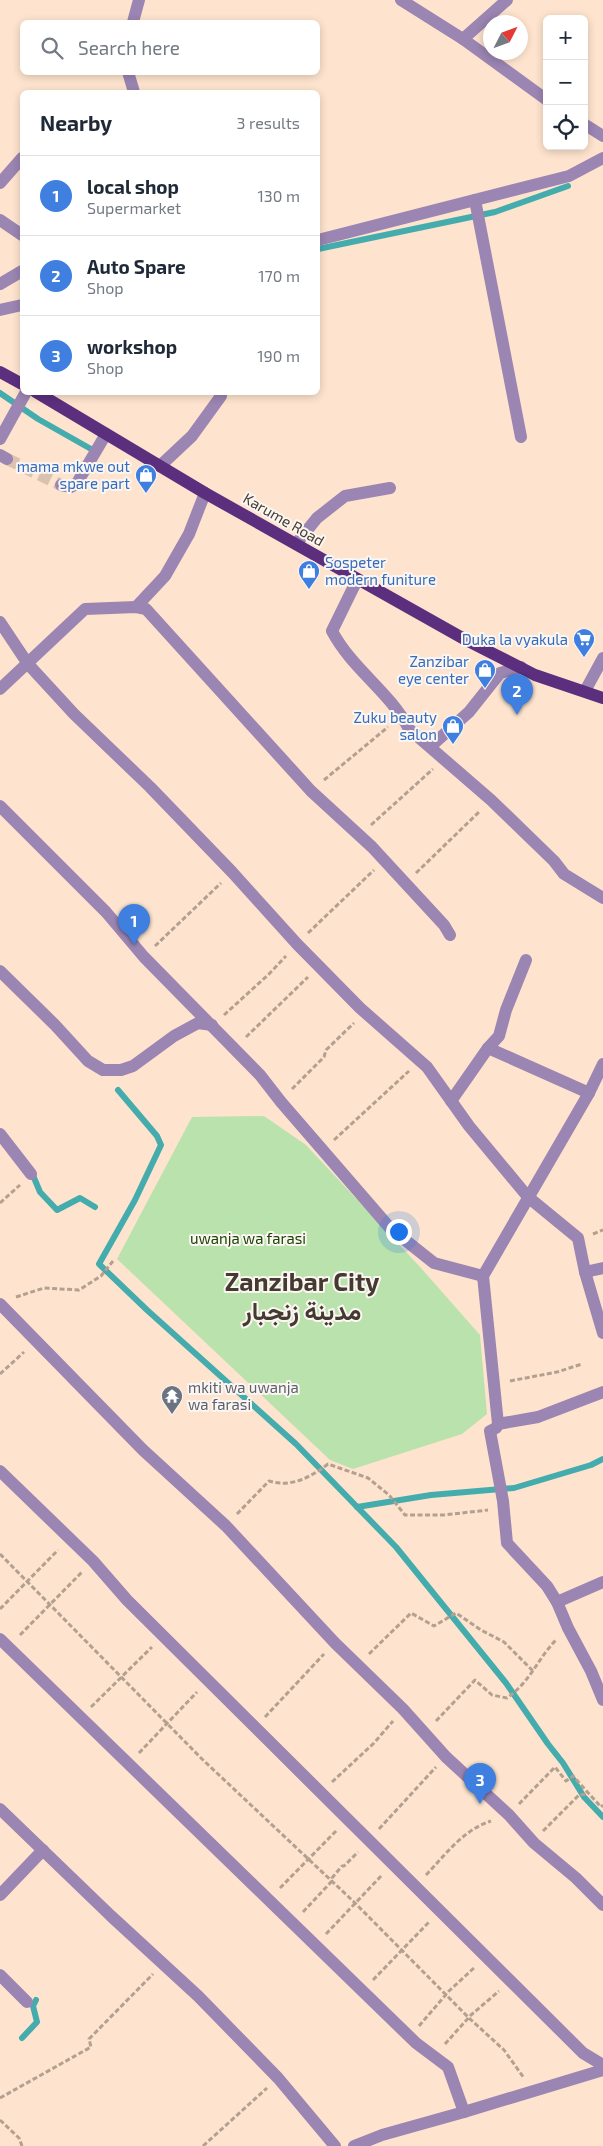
<!DOCTYPE html>
<html lang="en">
<head>
<meta charset="utf-8">
<style>
  :root { --surface:#fff; --page:#f2f2f3; --text:#1f2937; --muted:#747a83; --line:#e0e1e3; --accent:#4b8522 }
  body { margin:0; font-family:"Exo 2",Vazirmatn,sans-serif; background:var(--page); color:var(--text) }
  .controls { position:absolute; right:15px; top:15px; display:grid; overflow:hidden; border-radius:8px; box-shadow:0 2px 8px #0003 }
  .controls button { width:45px; height:45px; display:grid; place-items:center; padding:0; border:0; border-bottom:1px solid var(--line); background:var(--surface); color:var(--text); font:25px sans-serif }
  .compass { position:absolute; left:483px; top:15px; width:45px; height:45px; border-radius:50%; background:var(--surface); box-shadow:0 2px 8px #0003; rotate:48deg }
  .you { position:absolute; left:398px; top:1231px; width:18px; height:18px; margin:-12px; border:4px solid #fff; border-radius:50%; background:#1a73e8; box-shadow:0 0 0 8px #1a73e833 }
  .badge { display:grid; place-items:center; width:32px; height:32px; border-radius:50%; background:var(--accent); color:#fff; font-size:16px; font-weight:700 }
  .pin { position:absolute; translate:-50% -41px; filter:drop-shadow(0 1px 2px #0008) }
  .pin::after { content:''; position:absolute; top:26px; width:18px; height:15px; background:inherit; clip-path:polygon(0 0,100% 0,50% 100%) }
  .list { margin:0; padding:0; list-style:none }
  h2 { display:flex; justify-content:space-between; align-items:center; height:65px; margin:0; padding:0 20px; font-size:21px }
  h2 small { font-size:16px; font-weight:400; color:var(--muted) }
  .list li { display:grid; grid-template-columns:32px 1fr auto; gap:15px; align-items:center; box-sizing:border-box; height:80px; padding:0 20px; border-top:1px solid var(--line) }
  .list b { display:block; font-size:19px; white-space:nowrap }
  .list p { margin:0; font-size:16px; white-space:nowrap; color:var(--muted) }
  .list em { font-size:16px; font-style:normal; color:var(--muted) }
  .icon { flex:none; width:28px; height:28px; fill:none; stroke:currentColor; stroke-width:2; stroke-linecap:round; stroke-linejoin:round }
  .map { position:relative; flex:none; width:603px; height:2146px; overflow:hidden }
  .search { position:absolute; background:var(--surface); box-shadow:0 2px 8px #0003; left:20px; top:20px; width:300px; height:55px; display:flex; align-items:center; gap:12px; box-sizing:border-box; padding:0 18px; border-radius:8px; color:var(--muted); font-size:19px }
  .panel { position:absolute; background:var(--surface); box-shadow:0 2px 8px #0003; left:20px; top:90px; width:300px; height:305px; border-radius:8px }
  .map>svg:first-child { display:block }
  .green { fill:#bae2ac }
  .lines { fill:none; stroke-linecap:round; stroke-linejoin:round }
  .stream { stroke:#45acad; stroke-width:6 }
  .minor-tunnel { stroke:#d9c2af; stroke-width:12; stroke-dasharray:12 6; stroke-linecap:butt }
  .path { stroke:#b4a090; stroke-width:3; stroke-dasharray:5 2.5; stroke-linecap:butt }
  .minor { stroke:#9b85b2; stroke-width:12 }
  .major { stroke:#5b2f7e; stroke-width:12 }
  .labels { text-anchor:middle; dominant-baseline:central; stroke-width:4; stroke-linejoin:round; paint-order:stroke }
  .shop-label { font-size:15px; fill:#366cbe; stroke:#fbf6f1; text-anchor:end }
  .street-label { font-size:15px; fill:#453a32; stroke:#fbf6f1 }
  .park-label { font-size:15px; fill:#1a4305; stroke:#fbf6f1 }
  .worship-label { font-size:15px; fill:#5b616d; stroke:#fbf6f1; text-anchor:start }
  .town-label { font-size:25px; font-weight:bold; fill:#453a32; stroke:#fbf6f1 }
</style>
</head>
<body>
<div class="map">
<svg width="603" height="2146" viewBox="0 0 603 2146">
  <rect width="100%" height="100%" fill="#fee4ce"/>
  <polygon class="green" points="264,1116 306,1145 421,1268 480,1335 487,1414 462,1434 353,1469 330,1460 117,1259 192,1117"/>
  <g class="lines">
    <g class="stream">
      <polyline points="318,249 495,212 568,186"/>
      <polyline points="0,393 38,419 91,449"/>
      <polyline points="118,1090 157,1136 161,1145 135,1200 99,1264 147,1310 296,1444 396,1547 506,1683 548,1744 563,1763 584,1797 603,1817"/>
      <polyline points="32,1173 40,1192 57,1210 80,1198 95,1207"/>
      <polyline points="357,1507 431,1495 514,1488 591,1465 603,1459"/>
      <polyline points="22,2038 37,2022 33,2006 36,2000"/>
    </g>
    <polyline class="minor-tunnel" points="7,459 61,485"/>
    <g class="path">
      <polyline points="324,780 388,727"/>
      <polyline points="371,825 433,769"/>
      <polyline points="416,873 480,811"/>
      <polyline points="308,933 374,870"/>
      <polyline points="155,946 221,883"/>
      <polyline points="224,1015 269,974 286,956"/>
      <polyline points="246,1037 308,977"/>
      <polyline points="292,1089 324,1057 326,1050 354,1023"/>
      <polyline points="334,1140 409,1071"/>
      <polyline points="0,1203 20,1185"/>
      <polyline points="593,1234 603,1230"/>
      <polyline points="16,1297 44,1288 79,1290 101,1276 113,1261"/>
      <polyline points="0,1374 24,1352"/>
      <polyline points="510,1381 557,1372 582,1364"/>
      <path d="M237 1514 269 1481C291 1488 311 1477 328 1464L368 1478 389 1495 405 1515H444L488 1510"/>
      <polyline points="0,1554 202,1759 353,1901 469,2018 504,2050 524,2078"/>
      <polyline points="0,1609 58,1550"/>
      <polyline points="20,1635 82,1572"/>
      <polyline points="369,1654 411,1613 434,1626 456,1613 481,1630 504,1642 534,1672"/>
      <polyline points="91,1707 152,1647"/>
      <polyline points="265,1717 324,1654"/>
      <path d="M436 1721 475 1680 492 1695 507 1698C532 1680 537 1659 557 1639"/>
      <polyline points="139,1753 197,1692"/>
      <polyline points="332,1782 374,1743 393,1721"/>
      <polyline points="519,1804 555,1767 566,1781 573,1776 601,1807 603,1805"/>
      <polyline points="379,1829 436,1767"/>
      <polyline points="543,1831 579,1795 588,1794"/>
      <path d="M426 1875C446 1854 463 1830 491 1821"/>
      <polyline points="280,1888 337,1830"/>
      <polyline points="303,1912 332,1881 332,1878 342,1866 344,1866 358,1852"/>
      <polyline points="326,1934 382,1875"/>
      <polyline points="373,1980 429,1922"/>
      <polyline points="419,2026 449,1991 475,1967"/>
      <polyline points="445,2044 471,2015 499,1991"/>
      <polyline points="0,2098 91,2047 89,2039 153,1974"/>
      <polyline points="0,2120 19,2138 22,2146"/>
      <polyline points="203,2146 267,2088"/>
    </g>
    <g class="minor">
      <polyline points="401,0 463,39 547,100"/>
      <polyline points="133,22 139,0"/>
      <polyline points="463,39 507,0"/>
      <polyline points="128,72 134,92"/>
      <polyline points="584,124 603,136"/>
      <polyline points="0,183 22,158"/>
      <polyline points="475,200 521,437"/>
      <polyline points="0,220 22,235"/>
      <polyline points="318,240 569,176 603,158"/>
      <polyline points="0,284 22,271"/>
      <polyline points="0,310 22,305"/>
      <polyline points="0,439 26,392"/>
      <polyline points="0,455 7,459"/>
      <polyline points="160,466 192,436 221,396 221,392"/>
      <polyline points="61,485 71,487 77,483 106,434"/>
      <polyline points="296,544 317,518 345,496 390,488"/>
      <path d="M357 580 332 631C352 669 390 692 409 729L491 800 554 861 564 874 603 898"/>
      <polyline points="136,607 165,576 189,534 205,493"/>
      <polyline points="0,622 28,664 74,714 150,787 232,872 297,944 360,1008 427,1067 469,1126 528,1197 578,1238 585,1272 603,1268"/>
      <polyline points="0,689 85,609 136,607 146,609 311,791 372,847 444,925 450,935"/>
      <polyline points="585,691 603,658"/>
      <polyline points="431,746 469,712 500,673 521,667"/>
      <polyline points="0,806 106,912 144,957 260,1075 281,1102 390,1228 434,1263 483,1276"/>
      <polyline points="0,971 55,1025 88,1061 103,1070 121,1070 133,1066 174,1036 198,1023 212,1025"/>
      <polyline points="488,1048 589,1093"/>
      <polyline points="603,1064 589,1093 483,1276 498,1424 496,1428 490,1431 503,1501 507,1543 547,1586 557,1602 568,1628 591,1671 603,1700"/>
      <polyline points="451,1101 488,1048 499,1036 506,1010 526,960"/>
      <polyline points="0,1134 31,1174"/>
      <polyline points="585,1272 603,1333"/>
      <polyline points="0,1304 143,1450 226,1526 335,1643 403,1709 446,1757 509,1815 534,1843 576,1878 603,1905"/>
      <polyline points="498,1424 538,1417 603,1392"/>
      <polyline points="0,1471 93,1561 127,1600 583,2053 603,2065"/>
      <polyline points="557,1602 603,1582"/>
      <polyline points="0,1639 416,2043 448,2067 464,2112 603,2070"/>
      <polyline points="0,1809 111,1916 198,1996 278,2078 335,2146"/>
      <polyline points="0,1895 43,1850"/>
      <polyline points="0,1975 27,2002"/>
      <polyline points="354,2146 382,2135 464,2112"/>
    </g>
    <g class="major">
      <polyline points="0,372 22,384"/>
      <polyline points="36,392 205,493 466,640 535,675 603,698"/>
    </g>
  </g>
  <defs>
    <g id="shop-pin" transform="scale(1.125)"><path d="M0 17L-7.5 6A9.5 9.5 0 1 1 7.5 6Z" fill="#3f7fe0" stroke="#fbf6f1"/><path d="M-5-2.5h2.3a2.7 3.5 0 0 1 5.4 0H5L5.5 6h-11ZM-1.5-2.5h3a1.5 2.3 0 0 0-3 0Z" fill="#fff"/></g>
    <g id="supermarket-pin" transform="scale(1.125)"><path d="M0 17L-7.5 6A9.5 9.5 0 1 1 7.5 6Z" fill="#3f7fe0" stroke="#fbf6f1"/><path d="M-6-5.5h2.5l.6 2H6L4.5 2H-2.5L-4.4-4H-6ZM-1.5 3.2a1.3 1.3 0 1 0 .1 0ZM3 3.2a1.3 1.3 0 1 0 .1 0Z" fill="#fff"/></g>
    <g id="temple-pin" transform="scale(1.125)"><path d="M0 17L-7.5 6A9.5 9.5 0 1 1 7.5 6Z" fill="#6b7280" stroke="#fbf6f1"/><path d="M0-6L5-2H3V0L6.5 2.5H4V6H1.5V3h-3V6H-4V2.5H-6.5L-3 0V-2H-5Z" fill="#fff"/></g>
  </defs>
  <g fill-rule="evenodd">
    <use href="#shop-pin" x="146" y="475"/>
    <use href="#shop-pin" x="309" y="571"/>
    <use href="#supermarket-pin" x="584" y="639"/>
    <use href="#shop-pin" x="485" y="670"/>
    <use href="#shop-pin" x="453" y="726"/>
    <use href="#temple-pin" x="172" y="1396"/>
  </g>
  <g class="labels">
    <g class="shop-label">
      <text x="130" y="466">mama mkwe out<tspan x="130" dy="17">spare part</tspan></text>
      <text x="325" y="562" text-anchor="start">Sospeter<tspan x="325" dy="17">modern funiture</tspan></text>
      <text x="568" y="639">Duka la vyakula</text>
      <text x="469" y="661">Zanzibar<tspan x="469" dy="17">eye center</tspan></text>
      <text x="437" y="717">Zuku beauty<tspan x="437" dy="17">salon</tspan></text>
    </g>
    <g class="street-label">
      <text transform="translate(284 519) rotate(30)">Karume Road</text>
    </g>
    <g class="park-label">
      <text x="248" y="1238">uwanja wa farasi</text>
    </g>
    <g class="worship-label">
      <text x="188" y="1387">mkiti wa uwanja<tspan x="188" dy="17">wa farasi</tspan></text>
    </g>
    <g class="town-label">
      <text x="302" y="1281">Zanzibar City<tspan x="302" dy="29">مدينة زنجبار</tspan></text>
    </g>
  </g>
</svg>
<div class="controls">
<button>+</button>
<button>−</button>
<button><svg class="icon" aria-label="locate" viewBox="0 0 24 24"><circle cx="12" cy="12" r="6"/><path d="M12 2v4M12 18v4M2 12h4M18 12h4"/></svg></button>
</div>
<svg class="compass" viewBox="-18 -18 36 36"><path d="M0-13l5 13h-10z" fill="#e53935"/><path d="M0 13l5-13h-10z" fill="#747a83"/></svg>
<div class="you"></div>
<div class="pin badge" style="left:134px;top:945px;background:#3f7fe0">1</div>
<div class="pin badge" style="left:517px;top:715px;background:#3f7fe0">2</div>
<div class="pin badge" style="left:480px;top:1804px;background:#3f7fe0">3</div>
<div class="search"><svg class="icon" aria-label="search" viewBox="0 0 24 24"><circle cx="10" cy="10" r="6"/><path d="M15 15l6 6"/></svg>Search here</div>
<section class="panel">
<h2>Nearby<small>3 results</small></h2>
<ul class="list">
<li><span class="badge" style="background:#3f7fe0">1</span><div><b>local shop</b><p>Supermarket</p></div><em>130 m</em></li>
<li><span class="badge" style="background:#3f7fe0">2</span><div><b>Auto Spare</b><p>Shop</p></div><em>170 m</em></li>
<li><span class="badge" style="background:#3f7fe0">3</span><div><b>workshop</b><p>Shop</p></div><em>190 m</em></li>
</ul>
</section>
</div>
</body>
</html>
